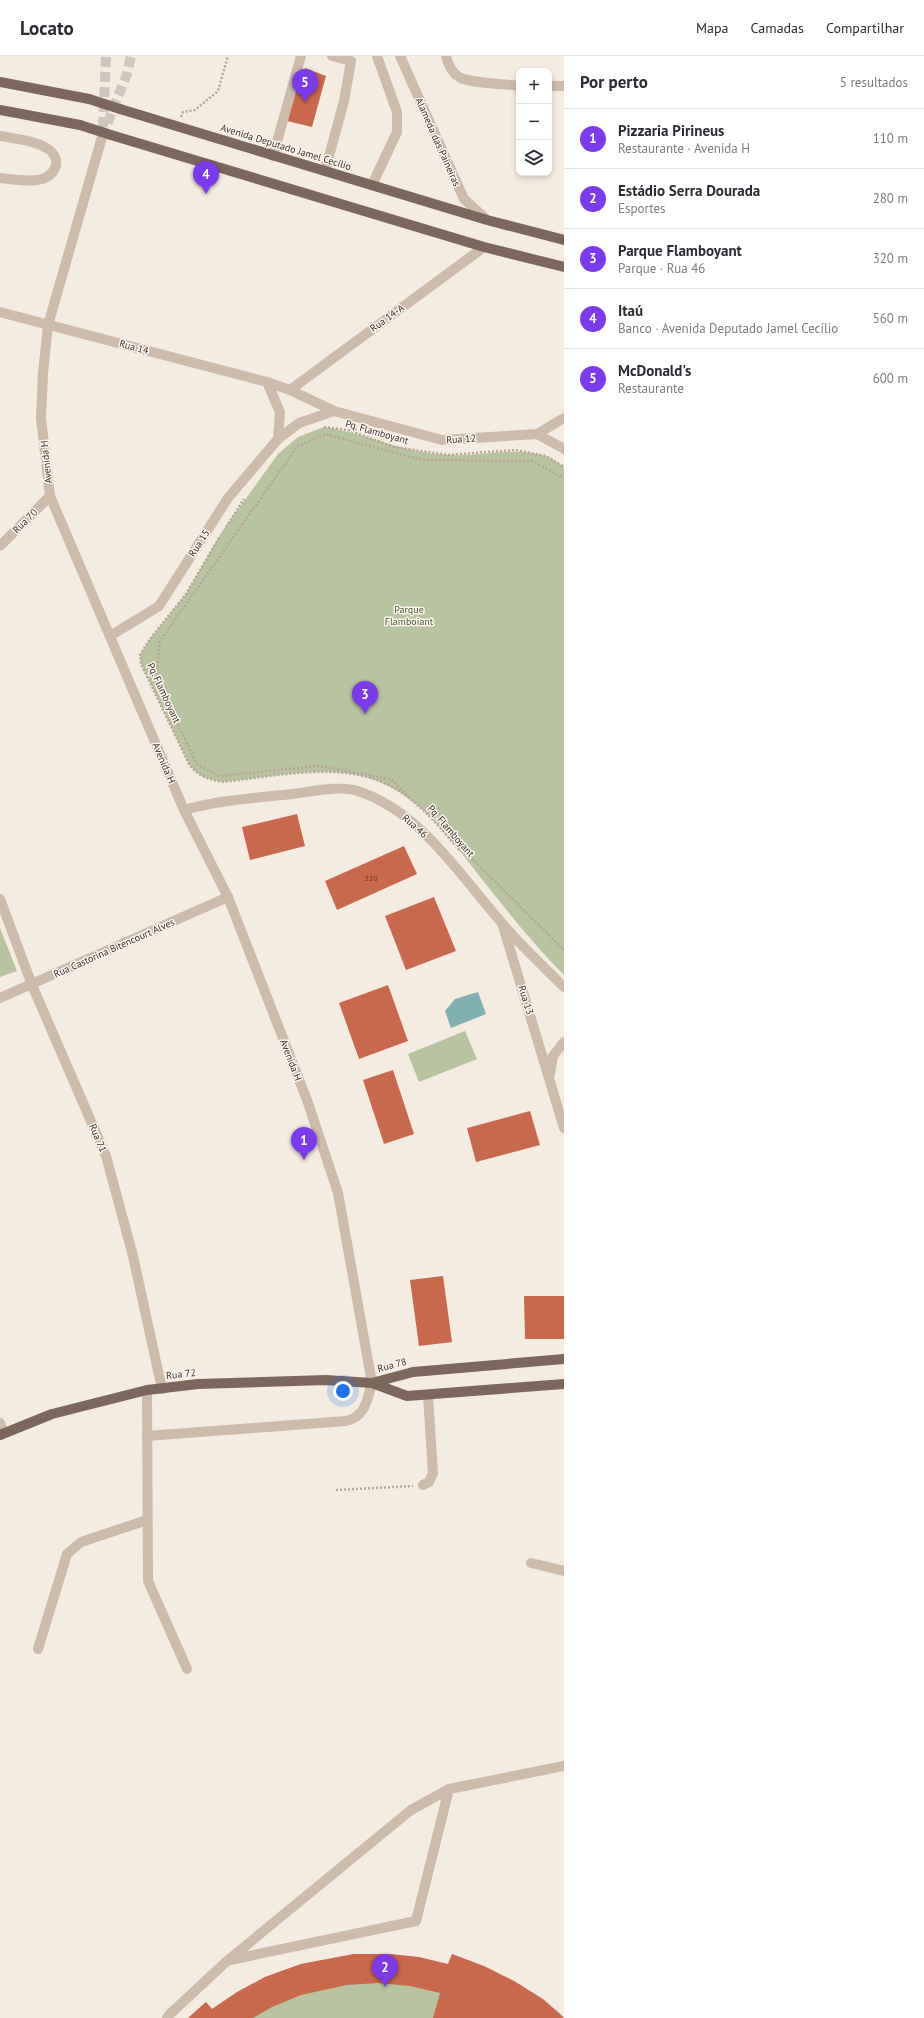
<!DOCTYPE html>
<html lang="pt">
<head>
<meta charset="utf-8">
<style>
  :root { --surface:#fff; --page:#f2f2f3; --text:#2b2b33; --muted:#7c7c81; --line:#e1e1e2; --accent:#7c3aed }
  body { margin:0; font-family:"PT Sans",sans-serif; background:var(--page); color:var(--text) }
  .controls { position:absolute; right:12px; top:12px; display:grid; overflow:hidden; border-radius:8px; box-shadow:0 2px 6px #0003 }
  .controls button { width:36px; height:36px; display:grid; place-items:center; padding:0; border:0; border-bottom:1px solid var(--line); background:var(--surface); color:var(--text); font:20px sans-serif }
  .you { position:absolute; left:343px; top:1335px; width:14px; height:14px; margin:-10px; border:3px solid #fff; border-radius:50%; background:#1a73e8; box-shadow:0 0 0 6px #1a73e833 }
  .badge { display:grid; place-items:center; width:26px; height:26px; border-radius:50%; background:var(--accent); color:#fff; font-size:13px; font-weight:700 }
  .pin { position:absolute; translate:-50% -33px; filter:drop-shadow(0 1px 2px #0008) }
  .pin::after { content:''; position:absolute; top:21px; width:14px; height:12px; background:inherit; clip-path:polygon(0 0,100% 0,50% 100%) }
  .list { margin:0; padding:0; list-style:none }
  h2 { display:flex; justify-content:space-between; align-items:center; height:52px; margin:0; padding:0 16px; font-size:17px }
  h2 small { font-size:13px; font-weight:400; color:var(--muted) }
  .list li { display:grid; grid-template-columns:26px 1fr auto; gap:12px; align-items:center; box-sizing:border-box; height:60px; padding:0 16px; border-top:1px solid var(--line) }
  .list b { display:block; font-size:15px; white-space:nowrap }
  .list p { margin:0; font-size:13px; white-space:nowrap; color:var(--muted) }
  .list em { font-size:13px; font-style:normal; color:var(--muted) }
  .icon { flex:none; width:22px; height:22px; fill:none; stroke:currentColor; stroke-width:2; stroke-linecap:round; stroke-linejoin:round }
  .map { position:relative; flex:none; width:564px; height:1962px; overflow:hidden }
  header { display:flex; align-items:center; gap:24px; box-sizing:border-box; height:56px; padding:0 20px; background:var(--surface); border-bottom:1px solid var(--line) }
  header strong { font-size:19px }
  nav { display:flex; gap:22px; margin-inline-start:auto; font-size:14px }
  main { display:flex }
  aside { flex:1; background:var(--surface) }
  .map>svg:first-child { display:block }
  .green { fill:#b8c4a0 }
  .water { fill:#7fb0b2 }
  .building { fill:#c8694b }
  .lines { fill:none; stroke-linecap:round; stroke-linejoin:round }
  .minor-tunnel { stroke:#cfc6bd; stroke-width:10; stroke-dasharray:10 5; stroke-linecap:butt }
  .path { stroke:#b9a596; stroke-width:2.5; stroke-dasharray:2 2; stroke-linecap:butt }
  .minor { stroke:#cdbbac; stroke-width:10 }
  .major { stroke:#7d675c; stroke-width:10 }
  .major-bridge { stroke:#7d675c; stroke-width:10 }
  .labels { text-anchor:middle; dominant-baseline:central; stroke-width:3; stroke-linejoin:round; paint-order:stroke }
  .number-label { font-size:8px; fill:#5e3e33 }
  .street-label { font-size:10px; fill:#3b302b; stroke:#fbf5ee }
  .park-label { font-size:10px; fill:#4a5a2e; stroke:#fbf5ee }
</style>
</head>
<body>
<header>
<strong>Locato</strong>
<nav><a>Mapa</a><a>Camadas</a><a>Compartilhar</a></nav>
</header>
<main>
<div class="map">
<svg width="564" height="1962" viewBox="0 0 564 1962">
  <rect width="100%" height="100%" fill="#f4ebe1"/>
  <g class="green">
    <path d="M324 371C367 377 405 398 449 399 482 401 513 390 545 400 552 402 558 407 564 411V919C536 891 513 862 489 832 453 787 418 732 358 719 318 710 263 722 222 726 207 723 198 720 189 708L141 608 140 599 150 583 186 538 221 477 278 398 298 381Z"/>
    <polygon points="0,872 17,915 0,921"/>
    <polygon points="465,975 477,1003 419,1026 408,998"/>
    <path d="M354 1898H390L448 1908 452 1898C487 1911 521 1926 551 1950 555 1953 561 1957 564 1962H188L206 1946 212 1953 265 1921 301 1908Z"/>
  </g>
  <polygon class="water" points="478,936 486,958 451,972 445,955 455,943"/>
  <g class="building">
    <polygon points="305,12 326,20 312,71 287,65 298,23 305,26"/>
    <polygon points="297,758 305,790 250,804 242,771"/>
    <polygon points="404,790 417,818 337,854 325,825"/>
    <polygon points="434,841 456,895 406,914 385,860"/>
    <polygon points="388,929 408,985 359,1003 339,947"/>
    <polygon points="393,1014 414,1078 384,1088 363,1024"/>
    <polygon points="530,1055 540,1089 476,1106 467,1072"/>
    <polygon points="443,1220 452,1286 419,1290 410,1224"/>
    <polygon points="524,1240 564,1240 564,1283 525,1283"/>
    <polygon points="354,1898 390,1898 419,1901 448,1908 452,1898 484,1910 514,1925 543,1943 564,1962 433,1962 440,1937 410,1930 378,1927 347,1929 301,1939 272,1951 253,1962 188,1962 206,1946 212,1953 237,1936 265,1921 301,1908"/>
  </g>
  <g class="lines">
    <g class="minor-tunnel">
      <polyline points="103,71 106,0"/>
      <polyline points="102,81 127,18 131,0"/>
    </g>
    <g class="path">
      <polyline points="181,61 183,56 195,54 218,35 228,0"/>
      <polyline points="324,371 348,374 394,391 448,399 515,394 546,400 564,411"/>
      <polyline points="226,471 244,443"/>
      <path d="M219 482 186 538 150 583 140 599 141 608 189 708C198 720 207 723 222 726 271 721 335 706 382 726 414 739 439 770 461 796"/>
      <polyline points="410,742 391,723 318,710 220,720 197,708 156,622 160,585 297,391 325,378 422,404 532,405 564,422"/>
      <polyline points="452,783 564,894"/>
      <polyline points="336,1434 413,1430"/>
    </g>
    <g class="minor">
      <polyline points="400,0 464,143 487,164"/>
      <path d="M446 0C448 8 452 17 459 21 468 27 506 28 519 30"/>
      <polyline points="549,30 564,30"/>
      <path d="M0 80C15 83 35 84 48 93 53 96 57 102 56 109 50 132 16 123 0 122"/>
      <path d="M102 81 48 269 43 317 41 362 50 440 184 754 228 841 307 1044 338 1137 372 1327C367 1344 366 1360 346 1365L147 1380"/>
      <polyline points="273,100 301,0"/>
      <polyline points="325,115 344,45 351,5 332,0"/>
      <polyline points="372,129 397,76 397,56 377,0"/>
      <polyline points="0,256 267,326 290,334 334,355 442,384 537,378 564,362"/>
      <polyline points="267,326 280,356 278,383"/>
      <polyline points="290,334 484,191"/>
      <polyline points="537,378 564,393"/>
      <polyline points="0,490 50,440"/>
      <polyline points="110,580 159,550 228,442 278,383 299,367 334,355"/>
      <path d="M184 754C219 744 256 742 292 738 310 736 340 729 358 735 421 756 459 818 501 866 520 889 543 910 564 931"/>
      <polyline points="0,843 32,929 106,1100 133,1200 162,1333"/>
      <polyline points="503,870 564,1072"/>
      <polyline points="0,942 228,841"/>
      <polyline points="550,1018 553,1000 564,986"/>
      <polyline points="147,1334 148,1525 187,1613"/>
      <polyline points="0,1367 4,1377"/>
      <polyline points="423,1429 429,1426 433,1417 428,1340"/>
      <polyline points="531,1507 564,1515"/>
      <polyline points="38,1593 67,1498 81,1486 147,1464"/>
      <polyline points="230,1904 416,1865 449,1733"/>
      <polyline points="167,1962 170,1958 227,1905 411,1754 449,1733 564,1710"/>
    </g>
    <g class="major">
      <polyline points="0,26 89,43"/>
      <polyline points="120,53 487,164 564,184"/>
      <polyline points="0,54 80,69"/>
      <polyline points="111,79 484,191 564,211"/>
      <polyline points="372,1327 413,1316 564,1303"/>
      <polyline points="0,1379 52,1358 147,1334 198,1328 326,1324 372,1327 407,1340 564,1328"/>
    </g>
    <g class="major-bridge">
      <polyline points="89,43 120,53"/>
      <polyline points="80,69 111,79"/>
    </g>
  </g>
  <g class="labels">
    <g class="number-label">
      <text x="371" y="822">220</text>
    </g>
    <g class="street-label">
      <text transform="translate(438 86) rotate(66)">Alameda das Paineiras</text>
      <text transform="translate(286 91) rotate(17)">Avenida Deputado Jamel Cecílio</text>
      <text transform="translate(387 262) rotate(-36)">Rua 14-A</text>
      <text transform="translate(134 291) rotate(15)">Rua 14</text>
      <text transform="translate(377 376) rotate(16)">Pq. Flamboyant</text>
      <text transform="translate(461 383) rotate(-4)">Rua 12</text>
      <text transform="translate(46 406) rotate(-96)">Avenida H</text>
      <text transform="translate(25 465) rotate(-45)">Rua 70</text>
      <text transform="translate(199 487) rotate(-57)">Rua 15</text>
      <text transform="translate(164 637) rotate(65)">Pq. Flamboyant</text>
      <text transform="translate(164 707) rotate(67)">Avenida H</text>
      <text transform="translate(415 770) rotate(42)">Rua 46</text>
      <text transform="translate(451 775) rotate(49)">Pq. Flamboyant</text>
      <text transform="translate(114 892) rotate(-24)">Rua Castorina Bitencourt Alves</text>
      <text transform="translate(526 944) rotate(73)">Rua 13</text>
      <text transform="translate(291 1004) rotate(69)">Avenida H</text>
      <text transform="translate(98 1082) rotate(67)">Rua 71</text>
      <text transform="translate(392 1309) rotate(-15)">Rua 78</text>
      <text transform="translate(181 1318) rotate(-6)">Rua 72</text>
    </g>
    <g class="park-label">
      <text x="409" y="553">Parque<tspan x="409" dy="12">Flamboiant</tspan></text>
    </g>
  </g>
</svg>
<div class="controls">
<button>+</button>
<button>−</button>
<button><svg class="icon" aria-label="layers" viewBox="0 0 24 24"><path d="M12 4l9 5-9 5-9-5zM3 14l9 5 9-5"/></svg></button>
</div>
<div class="you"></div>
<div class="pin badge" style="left:304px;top:1104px">1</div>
<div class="pin badge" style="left:385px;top:1931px">2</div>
<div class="pin badge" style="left:365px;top:658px">3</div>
<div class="pin badge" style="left:206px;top:138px">4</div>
<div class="pin badge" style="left:305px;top:46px">5</div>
</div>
<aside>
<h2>Por perto<small>5 resultados</small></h2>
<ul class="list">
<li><span class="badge">1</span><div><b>Pizzaria Pirineus</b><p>Restaurante · Avenida H</p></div><em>110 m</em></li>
<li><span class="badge">2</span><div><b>Estádio Serra Dourada</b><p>Esportes</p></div><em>280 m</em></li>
<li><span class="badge">3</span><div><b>Parque Flamboyant</b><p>Parque · Rua 46</p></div><em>320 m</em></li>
<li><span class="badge">4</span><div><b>Itaú</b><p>Banco · Avenida Deputado Jamel Cecílio</p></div><em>560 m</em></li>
<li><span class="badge">5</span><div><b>McDonald's</b><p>Restaurante</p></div><em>600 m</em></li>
</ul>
</aside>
</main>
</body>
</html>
